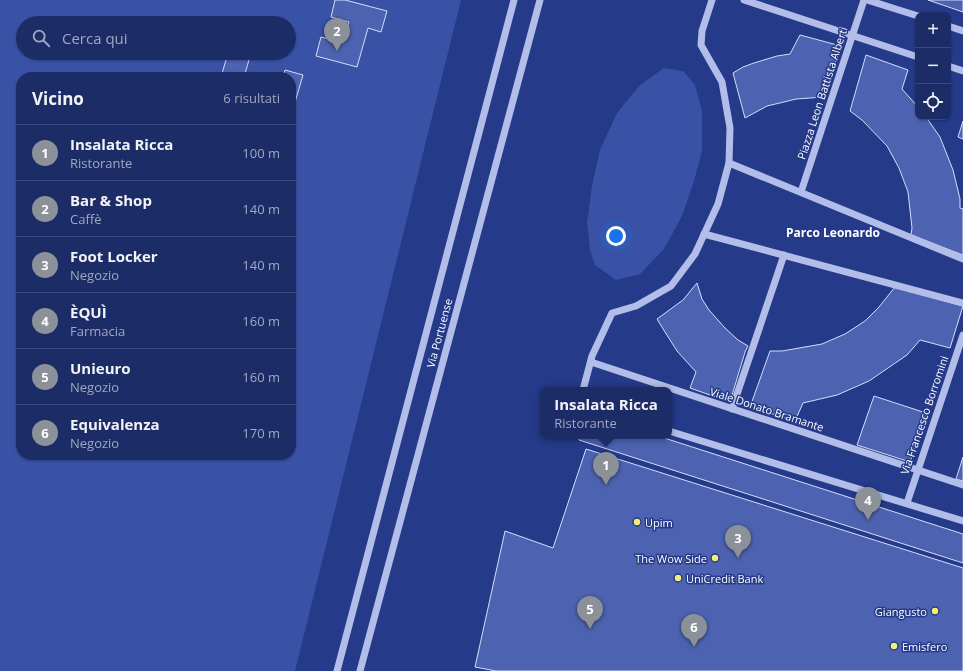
<!DOCTYPE html>
<html lang="it">
<head>
<meta charset="utf-8">
<style>
  :root { --surface:#1c2c67; --page:#25346d; --text:#f1f3f6; --muted:#a0a7c0; --line:#3a487b; --accent:#8c9099 }
  body { margin:0; font-family:"Open Sans",sans-serif; background:var(--page); color:var(--text) }
  .controls { position:absolute; right:12px; top:12px; display:grid; overflow:hidden; border-radius:8px; box-shadow:0 1px 3px #0004 }
  .controls button { width:36px; height:36px; display:grid; place-items:center; padding:0; border:0; border-bottom:1px solid var(--line); background:var(--surface); color:var(--text); font:20px sans-serif }
  .you { position:absolute; left:616px; top:236px; width:14px; height:14px; margin:-10px; border:3px solid #fff; border-radius:50%; background:#1a73e8; box-shadow:0 0 0 6px #1a73e833 }
  .badge { display:grid; place-items:center; width:26px; height:26px; border-radius:50%; background:var(--accent); color:#fff; font-size:13px; font-weight:700 }
  .pin { position:absolute; translate:-50% -33px; filter:drop-shadow(0 1px 2px #0008) }
  .pin::after { content:''; position:absolute; top:21px; width:14px; height:12px; background:inherit; clip-path:polygon(0 0,100% 0,50% 100%) }
  .popup { position:absolute; left:540px; top:387px; width:132px; height:52px; box-sizing:border-box; display:grid; place-content:center; border-radius:8px; background:var(--surface); filter:drop-shadow(0 1px 3px #0005); font-size:13px; white-space:nowrap; color:var(--muted) }
  .popup b { font-size:15px; color:var(--text) }
  .popup::after { content:''; position:absolute; left:50%; top:100%; margin-left:-8px; border:8px solid transparent; border-top-color:var(--surface) }
  .list { margin:0; padding:0; list-style:none }
  h2 { display:flex; justify-content:space-between; align-items:center; height:52px; margin:0; padding:0 16px; font-size:17px }
  h2 small { font-size:13px; font-weight:400; color:var(--muted) }
  .list li { display:grid; grid-template-columns:26px 1fr auto; gap:12px; align-items:center; box-sizing:border-box; height:56px; padding:0 16px; border-top:1px solid var(--line) }
  .list b { display:block; font-size:15px; white-space:nowrap }
  .list p { margin:0; font-size:13px; white-space:nowrap; color:var(--muted) }
  .list em { font-size:13px; font-style:normal; color:var(--muted) }
  .icon { flex:none; width:22px; height:22px; fill:none; stroke:currentColor; stroke-width:2; stroke-linecap:round; stroke-linejoin:round }
  .map { position:relative; flex:none; width:963px; height:671px; overflow:hidden }
  .search { position:absolute; background:var(--surface); box-shadow:0 1px 3px #0004; left:16px; top:16px; width:280px; height:44px; display:flex; align-items:center; gap:10px; box-sizing:border-box; padding:0 14px; border-radius:22px; color:var(--muted); font-size:15px }
  .panel { position:absolute; background:var(--surface); box-shadow:0 1px 3px #0004; left:16px; top:72px; width:280px; height:388px; border-radius:16px }
  .map>svg:first-child { display:block }
  .green { fill:#3952a6; fill-rule:evenodd }
  .building { fill:#4d63b1; stroke:#d6ddf7 }
  .lines { fill:none; stroke-linecap:round; stroke-linejoin:round }
  .minor { stroke:#b2bee9; stroke-width:7 }
  .poi-dot { fill:#f3ec76; stroke:#253a89; stroke-width:1.5 }
  .labels { text-anchor:middle; dominant-baseline:central; stroke-width:3; stroke-linejoin:round; paint-order:stroke }
  .street-label { font-size:11px; fill:#fff; stroke:#253a89 }
  .poi-label { font-size:11px; fill:#fff; stroke:#253a89; text-anchor:start }
  .neighbourhood-label { font-size:12px; font-weight:bold; fill:#fff; stroke:#253a89 }
</style>
</head>
<body>
<div class="map">
<svg width="963" height="671" viewBox="0 0 963 671">
  <rect width="100%" height="100%" fill="#253a89"/>
  <g class="green">
    <path d="M0 0H461L295 671H0ZM23 23H289V53H23ZM21 77H291V455H21Z"/>
    <polygon points="664,68 683,71 695,85 702,111 702,151 694,181 682,216 664,249 640,274 616,280 595,265 590,250 587,223 592,186 600,150 617,113 640,85"/>
  </g>
  <g class="building">
    <polygon points="335,0 345,0 387,11 381,32 368,28 357,67 316,56 321,37 343,43 349,22 331,17"/>
    <polygon points="928,0 963,0 963,12"/>
    <polygon points="800,35 841,46 824,97 796,99 784,102 767,106 745,118 733,73 743,67 754,63 777,56 790,54"/>
    <polygon points="228,53 251,53 244,77 221,77"/>
    <polygon points="866,55 908,70 902,89 918,107 918,117 926,117 940,137 953,170 960,199 960,208 963,209 963,255 911,235 912,228 908,192 899,168 887,146 862,120 850,111"/>
    <polygon points="285,70 303,75 291,116 291,77 283,77"/>
    <polygon points="963,121 963,139 958,137"/>
    <polygon points="697,283 702,299 709,310 725,328 738,340 748,346 745,352 730,402 690,388 696,372 677,351 665,332 657,319 683,300"/>
    <polygon points="895,287 963,306 950,348 920,340 907,355 869,381 837,395 803,403 795,421 750,407 770,351 782,351 822,344 845,334 865,321 879,307"/>
    <polygon points="874,396 926,413 910,462 857,445"/>
    <polygon points="580,436 658,436 963,534 963,563 579,440"/>
    <polygon points="586,449 963,568 963,671 496,671 475,667 505,531 553,548"/>
    <polygon points="963,457 963,481 956,479"/>
  </g>
  <g class="lines">
    <g class="minor">
      <polyline points="744,0 918,57"/>
      <polyline points="867,0 918,16"/>
      <polyline points="948,26 963,31"/>
      <polyline points="948,66 963,71"/>
      <polyline points="729,163 963,259"/>
      <polyline points="801,192 864,0"/>
      <polyline points="704,234 963,303"/>
      <polyline points="591,362 963,485"/>
      <polyline points="583,390 592,356 612,313 636,306 671,286 695,254 718,204 729,163 730,128 722,82 701,45 702,31 712,0"/>
      <polyline points="732,409 784,255"/>
      <polyline points="669,431 963,521"/>
      <polyline points="907,503 963,335"/>
      <polyline points="337,671 514,0"/>
      <polyline points="360,671 540,0"/>
    </g>
  </g>
  <g class="poi-dot">
    <circle cx="637" cy="522" r="4"/>
    <circle cx="715" cy="558" r="4"/>
    <circle cx="678" cy="578" r="4"/>
    <circle cx="935" cy="611" r="4"/>
    <circle cx="894" cy="646" r="4"/>
  </g>
  <g class="labels">
    <g class="street-label">
      <text transform="translate(822 93) rotate(-72)">Piazza Leon Battista Alberti</text>
      <text transform="translate(439 333) rotate(-75)">Via Portuense</text>
      <text transform="translate(767 409) rotate(18)">Viale Donato Bramante</text>
      <text transform="translate(924 415) rotate(-71)">Via Francesco Borromini</text>
    </g>
    <g class="poi-label">
      <text x="645" y="522">Upim</text>
      <text x="707" y="558" text-anchor="end">The Wow Side</text>
      <text x="686" y="578">UniCredit Bank</text>
      <text x="927" y="611" text-anchor="end">Giangusto</text>
      <text x="902" y="646">Emisfero</text>
    </g>
    <g class="neighbourhood-label">
      <text x="833" y="232">Parco Leonardo</text>
    </g>
  </g>
</svg>
<div class="controls">
<button>+</button>
<button>−</button>
<button><svg class="icon" aria-label="locate" viewBox="0 0 24 24"><circle cx="12" cy="12" r="6"/><path d="M12 2v4M12 18v4M2 12h4M18 12h4"/></svg></button>
</div>
<div class="you"></div>
<div class="pin badge" style="left:606px;top:485px">1</div>
<div class="popup"><b>Insalata Ricca</b>Ristorante</div>
<div class="pin badge" style="left:337px;top:51px">2</div>
<div class="pin badge" style="left:738px;top:558px">3</div>
<div class="pin badge" style="left:868px;top:520px">4</div>
<div class="pin badge" style="left:590px;top:629px">5</div>
<div class="pin badge" style="left:694px;top:647px">6</div>
<div class="search"><svg class="icon" aria-label="search" viewBox="0 0 24 24"><circle cx="10" cy="10" r="6"/><path d="M15 15l6 6"/></svg>Cerca qui</div>
<section class="panel">
<h2>Vicino<small>6 risultati</small></h2>
<ul class="list">
<li><span class="badge">1</span><div><b>Insalata Ricca</b><p>Ristorante</p></div><em>100 m</em></li>
<li><span class="badge">2</span><div><b>Bar &amp; Shop</b><p>Caffè</p></div><em>140 m</em></li>
<li><span class="badge">3</span><div><b>Foot Locker</b><p>Negozio</p></div><em>140 m</em></li>
<li><span class="badge">4</span><div><b>ÈQUÌ</b><p>Farmacia</p></div><em>160 m</em></li>
<li><span class="badge">5</span><div><b>Unieuro</b><p>Negozio</p></div><em>160 m</em></li>
<li><span class="badge">6</span><div><b>Equivalenza</b><p>Negozio</p></div><em>170 m</em></li>
</ul>
</section>
</div>
</body>
</html>
